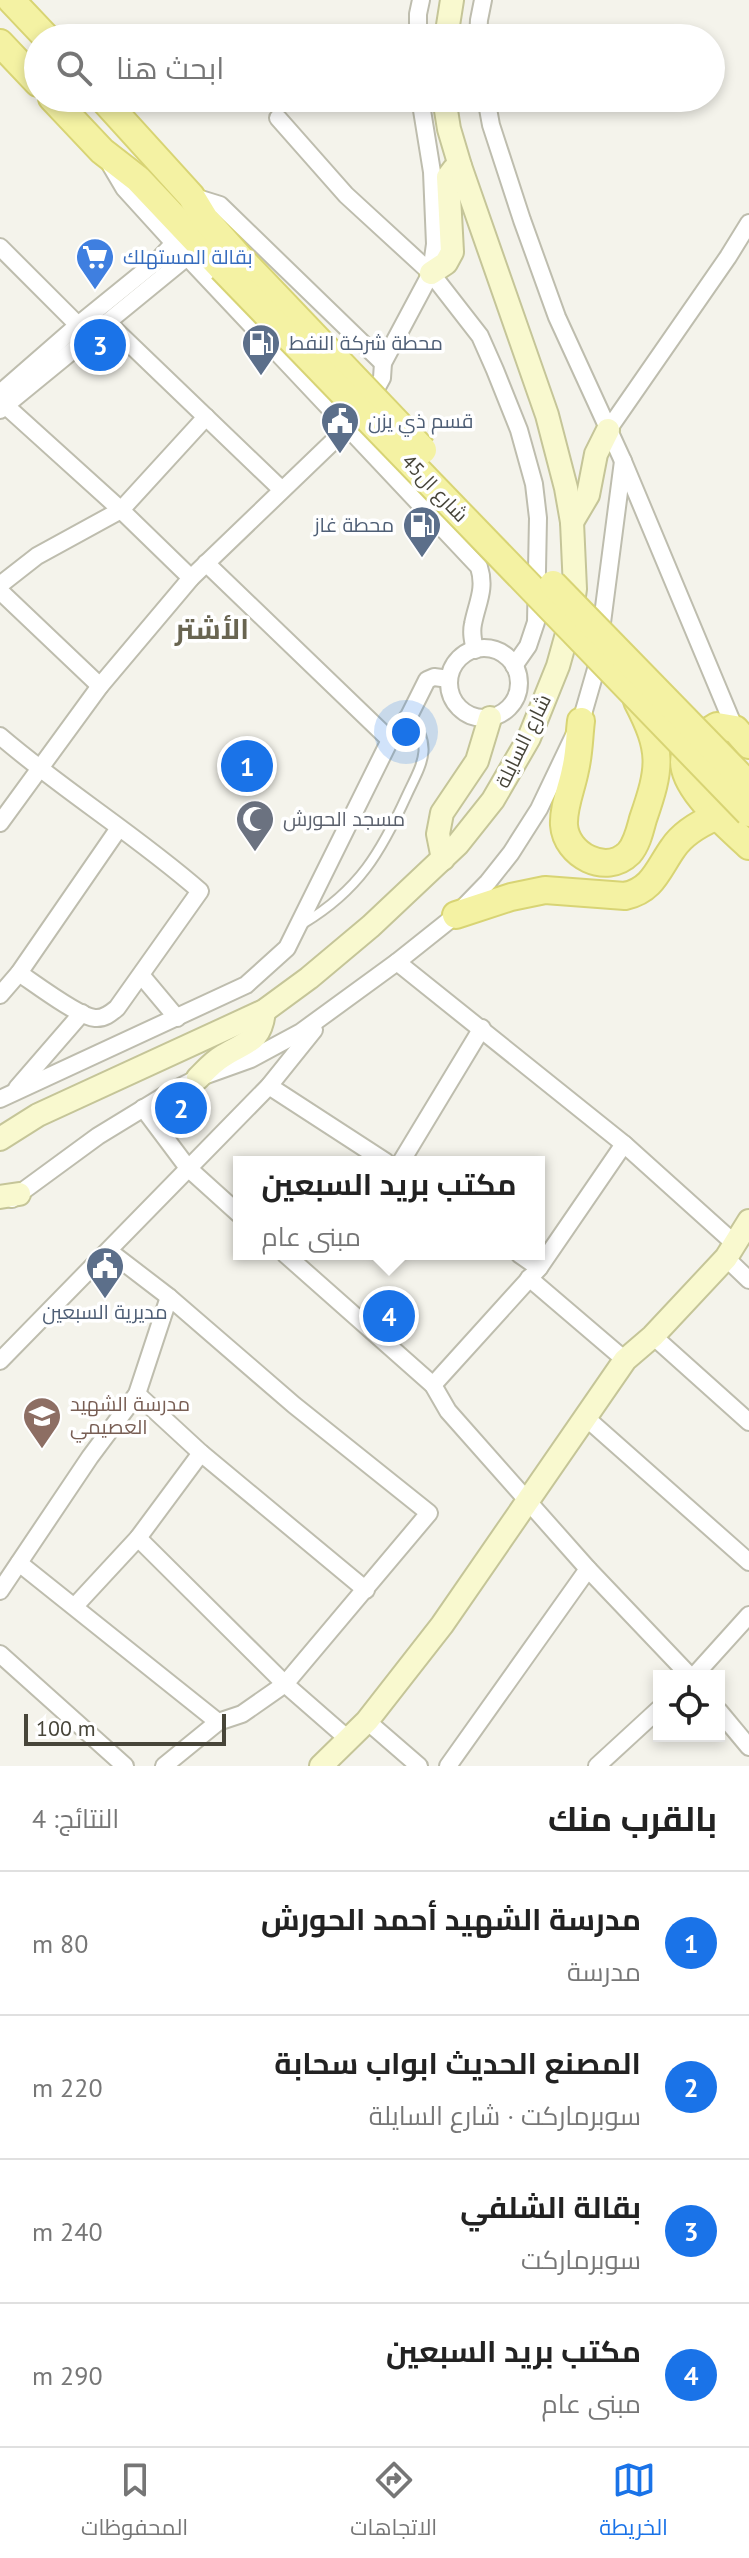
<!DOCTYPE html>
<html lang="ar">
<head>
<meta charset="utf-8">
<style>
  :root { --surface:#fff; --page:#f6f6f6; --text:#222; --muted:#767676; --line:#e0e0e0; --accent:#1a73e8 }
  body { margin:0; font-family:"PT Sans",Cairo,sans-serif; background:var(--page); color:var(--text); direction:rtl }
  .controls { position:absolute; right:24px; bottom:24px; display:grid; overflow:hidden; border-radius:0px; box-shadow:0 4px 12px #0003 }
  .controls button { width:72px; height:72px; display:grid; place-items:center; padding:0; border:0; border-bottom:2px solid var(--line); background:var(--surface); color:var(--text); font:40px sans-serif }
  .scale { position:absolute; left:24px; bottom:20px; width:202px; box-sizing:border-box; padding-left:8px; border:4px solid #474539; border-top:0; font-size:22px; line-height:28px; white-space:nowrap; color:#474539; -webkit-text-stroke:6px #fff; paint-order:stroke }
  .you { position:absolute; left:406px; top:732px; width:28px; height:28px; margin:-20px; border:6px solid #fff; border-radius:50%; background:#1a73e8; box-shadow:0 0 0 12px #1a73e833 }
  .badge { display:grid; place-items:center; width:52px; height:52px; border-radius:50%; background:var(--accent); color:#fff; font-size:26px; font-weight:700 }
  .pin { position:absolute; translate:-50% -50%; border:4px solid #fff; box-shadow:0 2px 8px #0006 }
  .popup { position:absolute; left:233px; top:1156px; width:312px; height:104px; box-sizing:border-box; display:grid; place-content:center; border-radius:0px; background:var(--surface); filter:drop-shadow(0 2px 6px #0005); font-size:26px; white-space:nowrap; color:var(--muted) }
  .popup b { font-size:30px; color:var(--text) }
  .popup::after { content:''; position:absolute; left:50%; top:100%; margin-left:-16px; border:16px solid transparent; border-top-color:var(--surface) }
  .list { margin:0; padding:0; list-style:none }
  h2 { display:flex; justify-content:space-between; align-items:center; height:104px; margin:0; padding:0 32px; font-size:34px }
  h2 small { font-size:26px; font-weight:400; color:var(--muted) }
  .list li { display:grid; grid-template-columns:52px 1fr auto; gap:24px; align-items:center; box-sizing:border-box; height:144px; padding:0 32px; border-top:2px solid var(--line) }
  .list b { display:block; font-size:30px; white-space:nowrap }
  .list p { margin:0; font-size:26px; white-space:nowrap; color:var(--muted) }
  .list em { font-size:26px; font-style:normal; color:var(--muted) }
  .icon { flex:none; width:44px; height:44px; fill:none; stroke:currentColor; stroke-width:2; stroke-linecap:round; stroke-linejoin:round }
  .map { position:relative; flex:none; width:749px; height:1766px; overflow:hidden; direction:ltr }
  .search { position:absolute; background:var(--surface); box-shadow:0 4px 12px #0003; left:24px; right:24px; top:24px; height:88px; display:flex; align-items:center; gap:20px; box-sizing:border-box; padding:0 28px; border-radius:44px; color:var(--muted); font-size:30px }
  .sheet { height:680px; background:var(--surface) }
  nav { display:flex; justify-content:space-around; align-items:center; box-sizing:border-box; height:112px; border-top:2px solid var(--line); background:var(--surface); font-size:22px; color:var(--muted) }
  nav a { display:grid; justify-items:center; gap:4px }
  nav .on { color:var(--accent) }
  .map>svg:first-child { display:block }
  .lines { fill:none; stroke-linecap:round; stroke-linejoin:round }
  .lane-casing { stroke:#bebdae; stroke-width:12 }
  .street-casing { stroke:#bebdae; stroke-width:20 }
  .secondary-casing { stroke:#c5c598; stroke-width:26 }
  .primary-casing { stroke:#d8d474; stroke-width:30 }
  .lane { stroke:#fff; stroke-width:8 }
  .street { stroke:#fff; stroke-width:16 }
  .secondary { stroke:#f9f9cf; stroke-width:22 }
  .primary { stroke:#f4f2a3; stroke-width:26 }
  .primary-bridge-casing { stroke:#d8d474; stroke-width:30; stroke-linecap:butt }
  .primary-bridge { stroke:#f4f2a3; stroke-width:26 }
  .labels { text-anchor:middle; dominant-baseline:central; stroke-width:7; stroke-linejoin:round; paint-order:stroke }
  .shop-label { font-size:20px; fill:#366cbe; stroke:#fff; text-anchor:start }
  .service-label { font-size:20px; fill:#4e5e75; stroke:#fff; text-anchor:start }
  .street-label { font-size:20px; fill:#474539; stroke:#fff }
  .worship-label { font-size:20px; fill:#5b616d; stroke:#fff; text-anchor:start }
  .education-label { font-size:20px; fill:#785e54; stroke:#fff; text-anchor:start }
  .district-label { font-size:28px; font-weight:bold; fill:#696551; stroke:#fff }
</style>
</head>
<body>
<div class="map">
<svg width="749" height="1766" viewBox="0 0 749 1766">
  <rect width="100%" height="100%" fill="#f4f3eb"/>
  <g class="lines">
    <g class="lane-casing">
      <path id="lane" d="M304 923C359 890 381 852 407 795 421 765 435 746 409 716"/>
    </g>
    <g class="street-casing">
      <g id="street">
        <polyline points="418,38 418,14 421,0"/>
        <polyline points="478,38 479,20 483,0"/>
        <polyline points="486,98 491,125 522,220 557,317 623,461 735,729"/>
        <polyline points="278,118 346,195 431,273 480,336 495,370 519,430 534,484 538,518 536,622 528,646 514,666"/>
        <path d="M111 166 124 188 174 243 479 567C486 589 477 603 473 624 471 633 473 641 475 650"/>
        <polyline points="191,196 220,205 383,363"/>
        <polyline points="0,247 78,325"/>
        <polyline points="107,322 282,490"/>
        <polyline points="0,393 78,325 158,260 174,243"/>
        <polyline points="6,406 121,510 191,578"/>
        <polyline points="0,410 187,257"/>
        <polyline points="608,430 728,257 749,223"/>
        <polyline points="206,563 390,740"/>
        <polyline points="0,585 37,556 121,510 206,417"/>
        <polyline points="0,591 100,686"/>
        <circle cx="484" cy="683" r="35"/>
        <path d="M0 736C64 791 136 835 200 891L117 1008C111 1013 104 1019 95 1018 79 1017 34 983 19 973"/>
        <polyline points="0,823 100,686 191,578 346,429 370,400 382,378 383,363 431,273 435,244 432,172 420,98"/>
        <polyline points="397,962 624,1144 734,1243"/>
        <polyline points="141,975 177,1018"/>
        <polyline points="0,995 19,973 119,828"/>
        <polyline points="269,1086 386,1162"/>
        <polyline points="17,1088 82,1013"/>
        <polyline points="0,1099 246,985 287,948 390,740 409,716 427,680 434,677 449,679"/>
        <polyline points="143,1108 188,1168 239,1214"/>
        <polyline points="401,1162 482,1028"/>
        <polyline points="12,1199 98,1136 170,1092 198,1078 251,1059 301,1032 397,962 456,915 488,882 511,853 539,809 581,721 596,669 623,461"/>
        <polyline points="109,1251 169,1297 294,1405 429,1513 285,1684 242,1714 218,1722 164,1766"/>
        <polyline points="285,1254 433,1385 448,1411 588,1569 690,1676"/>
        <polyline points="519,1254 539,1268"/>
        <polyline points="726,1258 749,1280"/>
        <polyline points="529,1278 625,1360"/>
        <polyline points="653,1336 749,1422"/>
        <polyline points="0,1361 269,1086 314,1030"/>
        <polyline points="433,1385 539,1268 624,1144"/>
        <polyline points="137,1394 201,1453 366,1590"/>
        <polyline points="584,1416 749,1562"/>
        <polyline points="138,1538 285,1684 348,1739"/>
        <polyline points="19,1563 218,1722"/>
        <polyline points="0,1591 90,1457 137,1394 169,1297"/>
        <polyline points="75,1606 138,1538 201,1453"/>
        <polyline points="0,1654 125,1766"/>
        <polyline points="694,1676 749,1615"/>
        <polyline points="719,1711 749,1747"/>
        <polyline points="367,1721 419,1766"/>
        <polyline points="448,1766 588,1569"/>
        <polyline points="597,1766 659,1709"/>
      </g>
    </g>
    <g class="secondary-casing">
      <g id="secondary">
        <polyline points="446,38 452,0"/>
        <polyline points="431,273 446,263 452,252 448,177 454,169 460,166"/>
        <polyline points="572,522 588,495 596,454 608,430"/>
        <polyline points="443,859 438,834 442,813 477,761 490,718"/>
        <path d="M198 1078C206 1070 213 1062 223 1056 247 1041 261 1042 264 1011"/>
        <polyline points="0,1139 38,1115 264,1011 309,978 371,926 458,844 493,800 529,738 558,666 570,623 575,589 572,522 566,488 547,415 460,166 449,129 444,98"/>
        <polyline points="0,1197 19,1194"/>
        <polyline points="321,1766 367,1721 442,1625 625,1360 653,1336 726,1258 749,1221"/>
      </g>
    </g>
    <g class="primary-casing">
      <g id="primary">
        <polyline points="11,0 47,38"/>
        <polyline points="0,43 38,83"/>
        <polyline points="52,98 102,151 138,179 222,268"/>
        <polyline points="102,98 191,196 205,219 238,256"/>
        <path d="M581 721C579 737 579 754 575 770 572 787 563 807 564 825 566 855 606 876 629 853 637 844 640 830 643 819 661 767 663 751 637 701"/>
        <path d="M749 745 735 729 717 726C705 733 689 741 685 755 676 784 730 828 749 846"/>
        <path d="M456 915 511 897 545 890 625 896C653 890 658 869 673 848 683 833 699 824 715 817L724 822"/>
      </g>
    </g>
    <use href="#lane" class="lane"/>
    <use href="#street" class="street"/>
    <use href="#secondary" class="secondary"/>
    <use href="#primary" class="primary"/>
    <g class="primary-bridge-casing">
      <g id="primary-bridge">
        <polyline points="238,256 423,450"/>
        <polyline points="222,268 749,813"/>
        <polyline points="553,584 749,785"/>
      </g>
    </g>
    <use href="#primary-bridge" class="primary-bridge"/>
  </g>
  <defs>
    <g id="supermarket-pin" transform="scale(2)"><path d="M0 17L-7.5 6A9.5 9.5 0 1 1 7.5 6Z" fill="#3f7fe0" stroke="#fff"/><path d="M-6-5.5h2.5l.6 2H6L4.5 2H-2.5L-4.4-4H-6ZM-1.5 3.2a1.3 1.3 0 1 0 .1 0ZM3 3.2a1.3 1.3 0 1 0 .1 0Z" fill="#fff"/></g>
    <g id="fuel-pin" transform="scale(2)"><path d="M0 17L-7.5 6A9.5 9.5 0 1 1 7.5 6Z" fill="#5c6f8a" stroke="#fff"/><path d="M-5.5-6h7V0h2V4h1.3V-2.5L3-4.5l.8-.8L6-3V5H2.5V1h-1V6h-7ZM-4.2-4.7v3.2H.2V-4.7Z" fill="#fff"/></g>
    <g id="civic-pin" transform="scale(2)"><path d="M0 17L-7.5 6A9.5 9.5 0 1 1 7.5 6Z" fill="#5c6f8a" stroke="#fff"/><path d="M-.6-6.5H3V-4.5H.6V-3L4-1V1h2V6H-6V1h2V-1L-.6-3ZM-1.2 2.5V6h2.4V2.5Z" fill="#fff"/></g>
    <g id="mosque-pin" transform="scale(2)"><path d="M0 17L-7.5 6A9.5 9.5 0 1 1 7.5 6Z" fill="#6b7280" stroke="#fff"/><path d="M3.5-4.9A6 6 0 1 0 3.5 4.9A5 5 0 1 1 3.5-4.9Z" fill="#fff"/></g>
    <g id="school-pin" transform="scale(2)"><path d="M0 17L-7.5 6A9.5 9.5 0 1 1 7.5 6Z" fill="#8d6e63" stroke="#fff"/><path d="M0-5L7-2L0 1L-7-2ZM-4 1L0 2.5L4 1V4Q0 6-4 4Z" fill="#fff"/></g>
  </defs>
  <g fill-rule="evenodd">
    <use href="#supermarket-pin" x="95" y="257"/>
    <use href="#fuel-pin" x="261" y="343"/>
    <use href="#civic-pin" x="340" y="421"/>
    <use href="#fuel-pin" x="422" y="525"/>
    <use href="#mosque-pin" x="255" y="819"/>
    <use href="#civic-pin" x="105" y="1266"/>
    <use href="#school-pin" x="42" y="1416"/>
  </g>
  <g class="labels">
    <g class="shop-label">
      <text x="123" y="257">بقالة المستهلك</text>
    </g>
    <g class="service-label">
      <text x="289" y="343">محطة شركة النفط</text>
      <text x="368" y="421">قسم ذي يزن</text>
      <text x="394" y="525" text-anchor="end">محطة غاز</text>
      <text x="105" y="1312" text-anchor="middle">مديرية السبعين</text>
    </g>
    <g class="street-label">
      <text transform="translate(435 488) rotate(46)">شارع ال45</text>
      <text transform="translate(523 741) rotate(-64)">شارع السايلة</text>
    </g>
    <g class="worship-label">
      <text x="283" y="819">مسجد الحورش</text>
    </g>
    <g class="education-label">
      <text x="70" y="1404">مدرسة الشهيد<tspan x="70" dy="23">العصيمي</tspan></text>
    </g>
    <g class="district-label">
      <text x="212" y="628">الأشتر</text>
    </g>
  </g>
</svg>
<div class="controls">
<button><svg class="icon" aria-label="locate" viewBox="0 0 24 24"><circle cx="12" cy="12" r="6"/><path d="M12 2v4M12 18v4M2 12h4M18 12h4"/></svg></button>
</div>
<div class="scale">100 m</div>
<div class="you"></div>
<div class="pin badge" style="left:247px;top:766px">1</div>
<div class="pin badge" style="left:181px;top:1108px">2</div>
<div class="pin badge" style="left:100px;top:345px">3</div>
<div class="pin badge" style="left:389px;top:1316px">4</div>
<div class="popup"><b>مكتب بريد السبعين</b>مبنى عام</div>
<div class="search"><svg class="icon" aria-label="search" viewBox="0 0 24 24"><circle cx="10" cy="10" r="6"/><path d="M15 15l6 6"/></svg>ابحث هنا</div>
</div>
<section class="sheet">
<h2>بالقرب منك<small>النتائج: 4</small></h2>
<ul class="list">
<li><span class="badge">1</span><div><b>مدرسة الشهيد أحمد الحورش</b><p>مدرسة</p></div><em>80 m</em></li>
<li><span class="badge">2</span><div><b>المصنع الحديث ابواب سحابة</b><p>سوبرماركت · شارع السايلة</p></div><em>220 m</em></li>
<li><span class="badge">3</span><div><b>بقالة الشلفي</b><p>سوبرماركت</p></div><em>240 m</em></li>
<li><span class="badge">4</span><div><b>مكتب بريد السبعين</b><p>مبنى عام</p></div><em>290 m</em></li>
</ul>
</section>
<nav>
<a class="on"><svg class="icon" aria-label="map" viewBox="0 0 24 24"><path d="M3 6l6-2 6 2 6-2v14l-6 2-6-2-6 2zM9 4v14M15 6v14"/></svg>الخريطة</a>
<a><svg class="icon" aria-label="directions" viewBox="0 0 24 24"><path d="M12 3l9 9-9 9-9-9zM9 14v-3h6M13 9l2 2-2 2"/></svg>الاتجاهات</a>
<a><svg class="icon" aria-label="saved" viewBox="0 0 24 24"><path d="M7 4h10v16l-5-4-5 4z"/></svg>المحفوظات</a>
</nav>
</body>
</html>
